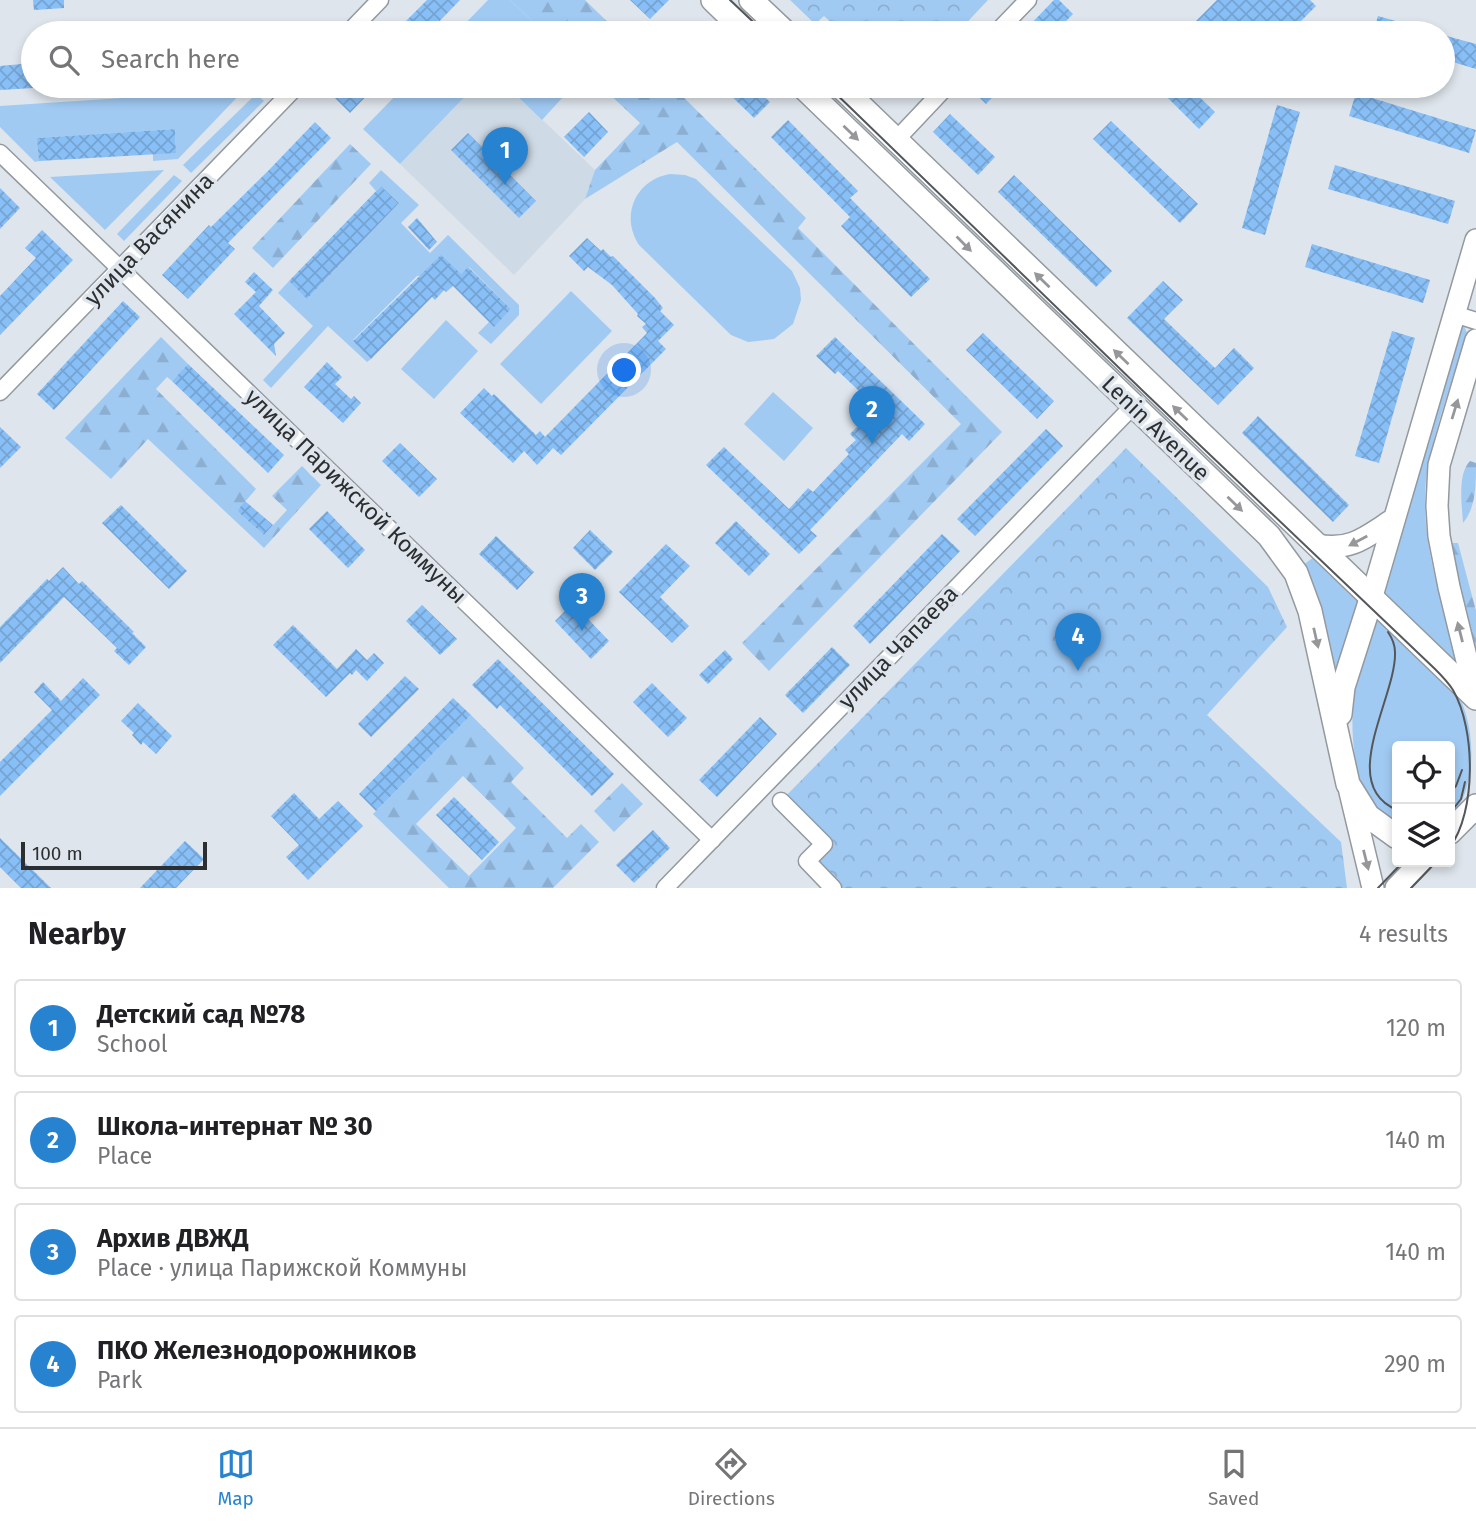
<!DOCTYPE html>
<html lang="en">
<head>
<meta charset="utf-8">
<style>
  :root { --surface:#fff; --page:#f2f2f2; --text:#202124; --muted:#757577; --line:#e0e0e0; --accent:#2783d0 }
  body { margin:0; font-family:"Fira Sans",sans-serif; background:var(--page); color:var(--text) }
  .controls { position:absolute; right:21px; bottom:21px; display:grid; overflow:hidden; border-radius:7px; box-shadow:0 4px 10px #0003 }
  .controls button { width:63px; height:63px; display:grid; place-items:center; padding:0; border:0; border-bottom:2px solid var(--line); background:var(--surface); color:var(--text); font:35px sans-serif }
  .scale { position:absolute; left:21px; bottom:18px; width:186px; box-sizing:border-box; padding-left:7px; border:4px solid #2c2f31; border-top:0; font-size:19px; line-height:24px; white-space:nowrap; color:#2c2f31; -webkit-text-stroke:5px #dee5ec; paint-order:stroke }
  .you { position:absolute; left:625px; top:371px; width:24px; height:24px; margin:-18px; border:5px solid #fff; border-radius:50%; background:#1a73e8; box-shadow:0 0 0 10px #1a73e833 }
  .badge { display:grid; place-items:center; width:46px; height:46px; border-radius:50%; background:var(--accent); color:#fff; font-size:23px; font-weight:700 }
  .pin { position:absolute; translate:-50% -58px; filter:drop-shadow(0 2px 4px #0008) }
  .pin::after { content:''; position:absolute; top:37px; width:24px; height:21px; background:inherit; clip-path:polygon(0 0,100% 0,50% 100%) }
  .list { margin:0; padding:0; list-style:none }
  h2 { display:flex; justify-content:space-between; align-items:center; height:91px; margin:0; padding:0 28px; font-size:30px }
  h2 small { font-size:23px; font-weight:400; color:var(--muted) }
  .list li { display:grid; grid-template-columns:46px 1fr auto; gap:21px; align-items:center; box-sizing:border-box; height:98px; margin:0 14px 14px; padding:0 14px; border:2px solid var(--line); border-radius:7px }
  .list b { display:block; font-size:26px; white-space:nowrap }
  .list p { margin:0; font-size:23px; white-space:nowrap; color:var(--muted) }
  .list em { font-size:23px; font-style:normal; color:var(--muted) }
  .icon { flex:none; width:38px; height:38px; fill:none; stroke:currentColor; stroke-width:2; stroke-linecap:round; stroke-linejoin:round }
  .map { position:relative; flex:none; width:1476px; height:888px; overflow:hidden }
  .search { position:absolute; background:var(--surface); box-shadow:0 4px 10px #0003; left:21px; right:21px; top:21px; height:77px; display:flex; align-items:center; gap:18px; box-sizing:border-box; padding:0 24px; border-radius:38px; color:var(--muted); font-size:26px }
  .sheet { height:539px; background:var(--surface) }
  nav { display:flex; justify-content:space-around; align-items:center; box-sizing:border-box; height:98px; border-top:2px solid var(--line); background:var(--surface); font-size:19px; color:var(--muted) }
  nav a { display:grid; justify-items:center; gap:4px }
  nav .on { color:var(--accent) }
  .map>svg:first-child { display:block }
  .built { fill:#cedae6 }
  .green { fill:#a1caf3 }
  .forest { fill:url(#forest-firs); fill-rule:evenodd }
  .park { fill:url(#park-crowns) }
  .building { fill:url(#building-cross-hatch) }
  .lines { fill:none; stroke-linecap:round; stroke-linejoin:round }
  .minor-casing { stroke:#93999f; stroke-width:19 }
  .major-casing { stroke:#93999f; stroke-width:24 }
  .highway-casing { stroke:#93999f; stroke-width:26 }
  .minor { stroke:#fff; stroke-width:16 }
  .major { stroke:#fff; stroke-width:21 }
  .highway { stroke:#fff; stroke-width:23 }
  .tram { stroke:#54585b; stroke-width:2 }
  .oneway { fill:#969798 }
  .labels { text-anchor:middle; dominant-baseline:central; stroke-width:7; stroke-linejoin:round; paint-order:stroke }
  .street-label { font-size:23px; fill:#2c2f31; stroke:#dee5ec }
</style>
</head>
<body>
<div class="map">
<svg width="1476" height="888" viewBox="0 0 1476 888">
  <defs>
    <pattern id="forest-firs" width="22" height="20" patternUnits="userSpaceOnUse" patternTransform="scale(1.75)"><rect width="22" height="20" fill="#a1caf3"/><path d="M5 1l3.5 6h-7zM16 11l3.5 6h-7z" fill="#8baed1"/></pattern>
    <pattern id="park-crowns" width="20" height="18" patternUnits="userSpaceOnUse" patternTransform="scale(1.75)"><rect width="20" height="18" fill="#a1caf3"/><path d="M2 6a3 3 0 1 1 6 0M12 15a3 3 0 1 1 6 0" fill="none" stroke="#8baed1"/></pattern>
    <pattern id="building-cross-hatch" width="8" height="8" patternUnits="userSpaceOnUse" patternTransform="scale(1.75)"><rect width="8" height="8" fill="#87bff6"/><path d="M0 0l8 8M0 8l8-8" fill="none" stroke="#75a4d3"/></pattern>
  </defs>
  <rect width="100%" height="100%" fill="#dee5ec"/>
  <polygon class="built" points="475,86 507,86 595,170 585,199 514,275 400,164"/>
  <g class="green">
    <polygon points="488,0 510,0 545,33 456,33"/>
    <polygon points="405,86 475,86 400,164 363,129"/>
    <polygon points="507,86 573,86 542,120"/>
    <polygon points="244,90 178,159 153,161 153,154 176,152 175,129 38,138 39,161 35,162 0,127 0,106"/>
    <polygon points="256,94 264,101 191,173 183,165"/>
    <polygon points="164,170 105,230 50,177"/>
    <polygon points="381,170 419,205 401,223 430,253 448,235 519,305 519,315 491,344 478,333 489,322 494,326 511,309 469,267 461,274 417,276 353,340 371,359 367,362 328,326 271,388 263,380 313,326 278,293 289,281 308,298 399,203 381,186 376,191 369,183"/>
    <path d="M670 174 685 175 696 179 792 271 800 288 801 300 793 324 774 339 748 342 731 335 639 245C620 216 635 180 670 174Z"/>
    <polygon points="174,175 182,181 124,241 117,234"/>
    <polygon points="571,291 612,331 541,404 500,364"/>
    <polygon points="446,320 478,351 434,399 401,369"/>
    <path d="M1462 326H1464L1467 333C1454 376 1437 421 1428 466 1416 533 1442 600 1459 664H1453L1379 592Z"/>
    <polygon points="773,392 813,428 784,461 744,424"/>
    <polygon points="1314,557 1360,600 1336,672 1320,609 1303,565"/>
    <path d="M1378 618C1396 636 1414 654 1432 671 1442 682 1454 691 1462 703 1476 737 1476 791 1450 818V746H1397V825C1381 815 1366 800 1360 780 1347 738 1349 652 1378 618Z"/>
  </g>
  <g class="forest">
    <polygon points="510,0 585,0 619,33 545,33"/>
    <polygon points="601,86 672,86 806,218 798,228 1002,432 769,671 742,643 961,424 677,142 585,199 595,170 640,123"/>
    <polygon points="350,144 371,164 273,268 252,248"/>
    <polygon points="161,337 188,364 172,381 167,377 156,389 256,489 237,511 264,535 287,510 272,496 302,466 321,485 264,548 148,439 111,479 65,438"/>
    <path d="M1470 461 1476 463C1476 486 1476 507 1463 523 1462 506 1457 474 1470 461Z"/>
    <polygon points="1448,543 1458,543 1476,611 1476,647 1473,644"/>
    <path d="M471 715 524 768 511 782 567 838 581 824 599 842 553 888H449L373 814ZM463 776 516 828 469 876 416 824Z"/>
    <polygon points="622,783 643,804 614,832 594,811"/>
  </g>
  <g class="park">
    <polygon points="790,0 988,0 957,33 829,33 835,26 824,16 815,24"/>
    <polygon points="1126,448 1268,587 1287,627 1207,715 1341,842 1347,888 833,888 807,861 823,845 781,801"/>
  </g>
  <g class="building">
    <polygon points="33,0 64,0 64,8 34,10"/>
    <polygon points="427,0 460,0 428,33 394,33"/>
    <polygon points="630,0 669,0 650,19"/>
    <polygon points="1054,0 1059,0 1073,14 1054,33 1022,33"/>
    <polygon points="1217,0 1310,0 1316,6 1295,27 1292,24 1282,33 1206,33 1195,22"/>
    <polygon points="1378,16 1430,31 1429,33 1373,33"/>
    <polygon points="1443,35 1476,44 1476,69 1443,59"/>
    <polygon points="33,63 33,88 0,90 0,66"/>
    <polygon points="341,86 376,86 350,113 332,95"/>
    <polygon points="721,86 753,86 770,102 754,118"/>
    <polygon points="968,86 1003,86 986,104"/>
    <polygon points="1156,86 1188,86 1215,112 1199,129"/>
    <polygon points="1356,93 1476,130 1469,153 1349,116"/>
    <polygon points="1277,105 1300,112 1265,235 1242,228"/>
    <polygon points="589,112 608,132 584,157 564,137"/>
    <polygon points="950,114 995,157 978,175 933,132"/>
    <polygon points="788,120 858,191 850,198 930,279 911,297 841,226 850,217 771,137"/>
    <polygon points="1111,121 1198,204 1180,223 1093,139"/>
    <polygon points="315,122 331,138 228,243 235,249 188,299 162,275 209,225 211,227 268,171"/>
    <polygon points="175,129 176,153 39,161 37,138"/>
    <polygon points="468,133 536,201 519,218 451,150"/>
    <polygon points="1335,165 1455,201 1448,224 1328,189"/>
    <polygon points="1014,175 1112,271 1096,287 998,192"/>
    <polygon points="381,186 399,203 307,299 289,281"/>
    <polygon points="0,188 20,208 0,229"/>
    <polygon points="417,218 437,242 429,250 408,227"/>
    <polygon points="42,230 73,260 0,335 0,296 36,258 25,248"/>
    <polygon points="587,238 601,251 603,249 611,257 613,256 655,298 663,308 660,311 674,325 658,341 666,349 561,455 553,448 537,465 524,451 513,463 460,413 484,388 492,396 494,394 536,435 540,431 545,437 647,333 642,327 646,324 637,316 638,314 612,285 588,267 584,271 569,256"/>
    <polygon points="1312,244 1430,280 1423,303 1305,267"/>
    <polygon points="441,255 461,274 468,267 511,309 494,327 453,286 446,292 444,290 435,300 432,297 371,359 353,341"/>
    <polygon points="254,272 273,290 259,306 285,333 274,344 276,356 234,314 256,292 245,282"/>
    <polygon points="1163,281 1183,300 1164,319 1215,368 1234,348 1254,368 1218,405 1127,318"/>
    <polygon points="123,301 140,317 54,410 37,394"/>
    <polygon points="1392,331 1415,338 1379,463 1355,456"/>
    <polygon points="983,333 1054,401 1037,419 966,350"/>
    <polygon points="835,337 925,424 909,441 902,434 810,530 817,536 799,554 706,465 724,447 789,509 808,488 813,492 849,454 845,450 856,440 850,434 876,407 838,371 835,374 816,356"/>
    <polygon points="327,362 342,377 335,384 351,399 354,396 361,403 343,423 304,387"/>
    <polygon points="188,364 284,455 268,473 172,381"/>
    <polygon points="1258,416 1349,505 1333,522 1242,433"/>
    <polygon points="0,427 21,447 0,468"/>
    <polygon points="1046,429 1063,446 975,536 957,519"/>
    <polygon points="400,443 437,479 419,497 382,461"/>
    <polygon points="245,501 273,525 264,535 237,511"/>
    <polygon points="121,505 187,571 169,589 102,523"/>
    <polygon points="327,511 365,550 348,568 309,529"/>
    <polygon points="736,521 770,554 749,576 715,543"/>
    <polygon points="590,530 613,552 595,570 573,548"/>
    <polygon points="942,534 960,551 870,644 853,626"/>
    <polygon points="496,536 534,572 517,590 479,554"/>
    <polygon points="666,544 690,566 660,597 689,626 672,643 619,592"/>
    <polygon points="63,567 79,584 82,581 134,632 132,633 146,647 129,665 114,651 117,648 64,597 0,663 0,627 47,579 49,581"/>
    <polygon points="573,603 609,641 591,659 555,621"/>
    <polygon points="422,605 457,639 440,655 406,621"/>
    <polygon points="293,625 337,669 356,649 367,660 374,653 384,663 367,681 356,670 352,675 350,673 326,697 273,645"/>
    <polygon points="832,647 850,665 803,713 785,695"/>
    <polygon points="725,650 733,659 708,684 699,675"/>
    <polygon points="498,659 614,774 592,796 500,705 497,709 472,685"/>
    <polygon points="405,676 419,689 371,737 358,724"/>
    <polygon points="83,678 100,695 0,796 0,762 52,710 34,692 43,682 61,701"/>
    <polygon points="652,683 687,718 668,737 633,702"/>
    <polygon points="453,698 471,715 376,811 359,794"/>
    <polygon points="138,703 172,736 156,754 143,742 141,745 132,735 134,733 121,721"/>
    <polygon points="760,717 777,734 717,797 699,780"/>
    <polygon points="294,793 319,819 338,801 363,826 308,880 286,857 299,845 271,816"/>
    <polygon points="454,797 499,842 482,860 436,815"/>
    <polygon points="653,830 670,848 634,883 616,865"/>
    <polygon points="0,838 51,888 21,888 0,867"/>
    <polygon points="185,841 204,859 176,888 140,888"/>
  </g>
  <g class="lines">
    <g class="minor-casing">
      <g id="minor">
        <polyline points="348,33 380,0"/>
        <polyline points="996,33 1028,0"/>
        <polyline points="896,140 947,86"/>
        <polyline points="0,153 712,840"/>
        <polyline points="1454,314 1476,321"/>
        <polyline points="0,392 297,86"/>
        <polyline points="781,801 824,844 807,861 833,888"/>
        <polyline points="665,888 1133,406"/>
      </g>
    </g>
    <g class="major-casing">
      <g id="major">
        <polyline points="1476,340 1439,465 1437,506 1439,536 1449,587 1476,698"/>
        <path d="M1317 545C1351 552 1367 536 1394 519"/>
        <polyline points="1372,596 1476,240"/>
        <polyline points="1350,792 1373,888"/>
        <polyline points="1396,888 1421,862"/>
      </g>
    </g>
    <g class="highway-casing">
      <g id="highway">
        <polyline points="713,0 747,33"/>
        <polyline points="751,0 786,33"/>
        <polyline points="802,86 1269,536 1296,573 1310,611 1348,784 1368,816 1397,837"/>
        <polyline points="840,86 1476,698"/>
        <polyline points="1340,714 1343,687 1372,596"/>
        <polyline points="1450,832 1476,806"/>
      </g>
    </g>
    <use href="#minor" class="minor"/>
    <use href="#major" class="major"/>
    <use href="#highway" class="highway"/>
    <g class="tram">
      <polyline points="730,0 765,33"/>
      <path d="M828 86 1144 392 1435 669C1441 675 1448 682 1453 690 1476 730 1476 812 1450 847"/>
      <path d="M1388 632C1392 638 1395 644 1395 652 1397 696 1336 785 1397 810"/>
      <polyline points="1450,792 1456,786 1462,770"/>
      <polyline points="1450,813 1461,799 1465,782"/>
      <polyline points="1378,888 1403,862"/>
      <polyline points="1411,888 1436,862"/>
    </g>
  </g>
  <defs><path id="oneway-solid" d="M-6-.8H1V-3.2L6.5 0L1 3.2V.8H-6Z" transform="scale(1.75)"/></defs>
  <g class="oneway">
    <use href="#oneway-solid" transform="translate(851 133) rotate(44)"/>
    <use href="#oneway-solid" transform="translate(964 244) rotate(45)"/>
    <use href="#oneway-solid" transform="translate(1042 280) rotate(-136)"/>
    <use href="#oneway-solid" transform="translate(1121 357) rotate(-136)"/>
    <use href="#oneway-solid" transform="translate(1455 409) rotate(-73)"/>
    <use href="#oneway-solid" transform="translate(1180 413) rotate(-136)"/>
    <use href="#oneway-solid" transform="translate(1235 504) rotate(44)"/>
    <use href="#oneway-solid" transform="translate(1358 541) rotate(152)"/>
    <use href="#oneway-solid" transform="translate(1460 632) rotate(-104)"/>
    <use href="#oneway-solid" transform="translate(1316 638) rotate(77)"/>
    <use href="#oneway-solid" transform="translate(1366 860) rotate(76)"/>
  </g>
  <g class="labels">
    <g class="street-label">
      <text transform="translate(149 239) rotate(-46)">улица Васянина</text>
      <text transform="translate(1156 428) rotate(44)">Lenin Avenue</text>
      <text transform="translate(356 496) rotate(44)">улица Парижской Коммуны</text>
      <text transform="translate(898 647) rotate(-46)">улица Чапаева</text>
    </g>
  </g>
</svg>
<div class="controls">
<button><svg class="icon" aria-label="locate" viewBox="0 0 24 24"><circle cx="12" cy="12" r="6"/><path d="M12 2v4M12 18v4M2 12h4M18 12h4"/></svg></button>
<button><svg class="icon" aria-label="layers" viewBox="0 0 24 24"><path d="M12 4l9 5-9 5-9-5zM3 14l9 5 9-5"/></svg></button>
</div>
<div class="scale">100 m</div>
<div class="you"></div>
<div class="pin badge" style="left:505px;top:185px">1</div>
<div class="pin badge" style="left:872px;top:444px">2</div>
<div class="pin badge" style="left:582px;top:631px">3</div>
<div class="pin badge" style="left:1078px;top:671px">4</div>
<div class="search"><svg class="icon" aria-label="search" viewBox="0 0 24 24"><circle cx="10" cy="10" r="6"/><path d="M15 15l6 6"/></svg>Search here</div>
</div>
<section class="sheet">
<h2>Nearby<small>4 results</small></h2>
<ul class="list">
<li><span class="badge">1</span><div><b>Детский сад №78</b><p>School</p></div><em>120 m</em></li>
<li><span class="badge">2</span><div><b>Школа-интернат № 30</b><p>Place</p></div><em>140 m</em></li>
<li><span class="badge">3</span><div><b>Архив ДВЖД</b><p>Place · улица Парижской Коммуны</p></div><em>140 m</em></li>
<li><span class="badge">4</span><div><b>ПКО Железнодорожников</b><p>Park</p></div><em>290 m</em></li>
</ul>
</section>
<nav>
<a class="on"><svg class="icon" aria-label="map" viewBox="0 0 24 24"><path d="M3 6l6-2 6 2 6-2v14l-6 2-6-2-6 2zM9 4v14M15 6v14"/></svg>Map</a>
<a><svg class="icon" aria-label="directions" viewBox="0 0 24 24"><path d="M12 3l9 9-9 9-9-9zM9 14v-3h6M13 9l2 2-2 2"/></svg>Directions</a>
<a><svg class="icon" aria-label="saved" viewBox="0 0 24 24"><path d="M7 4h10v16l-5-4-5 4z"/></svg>Saved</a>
</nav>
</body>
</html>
